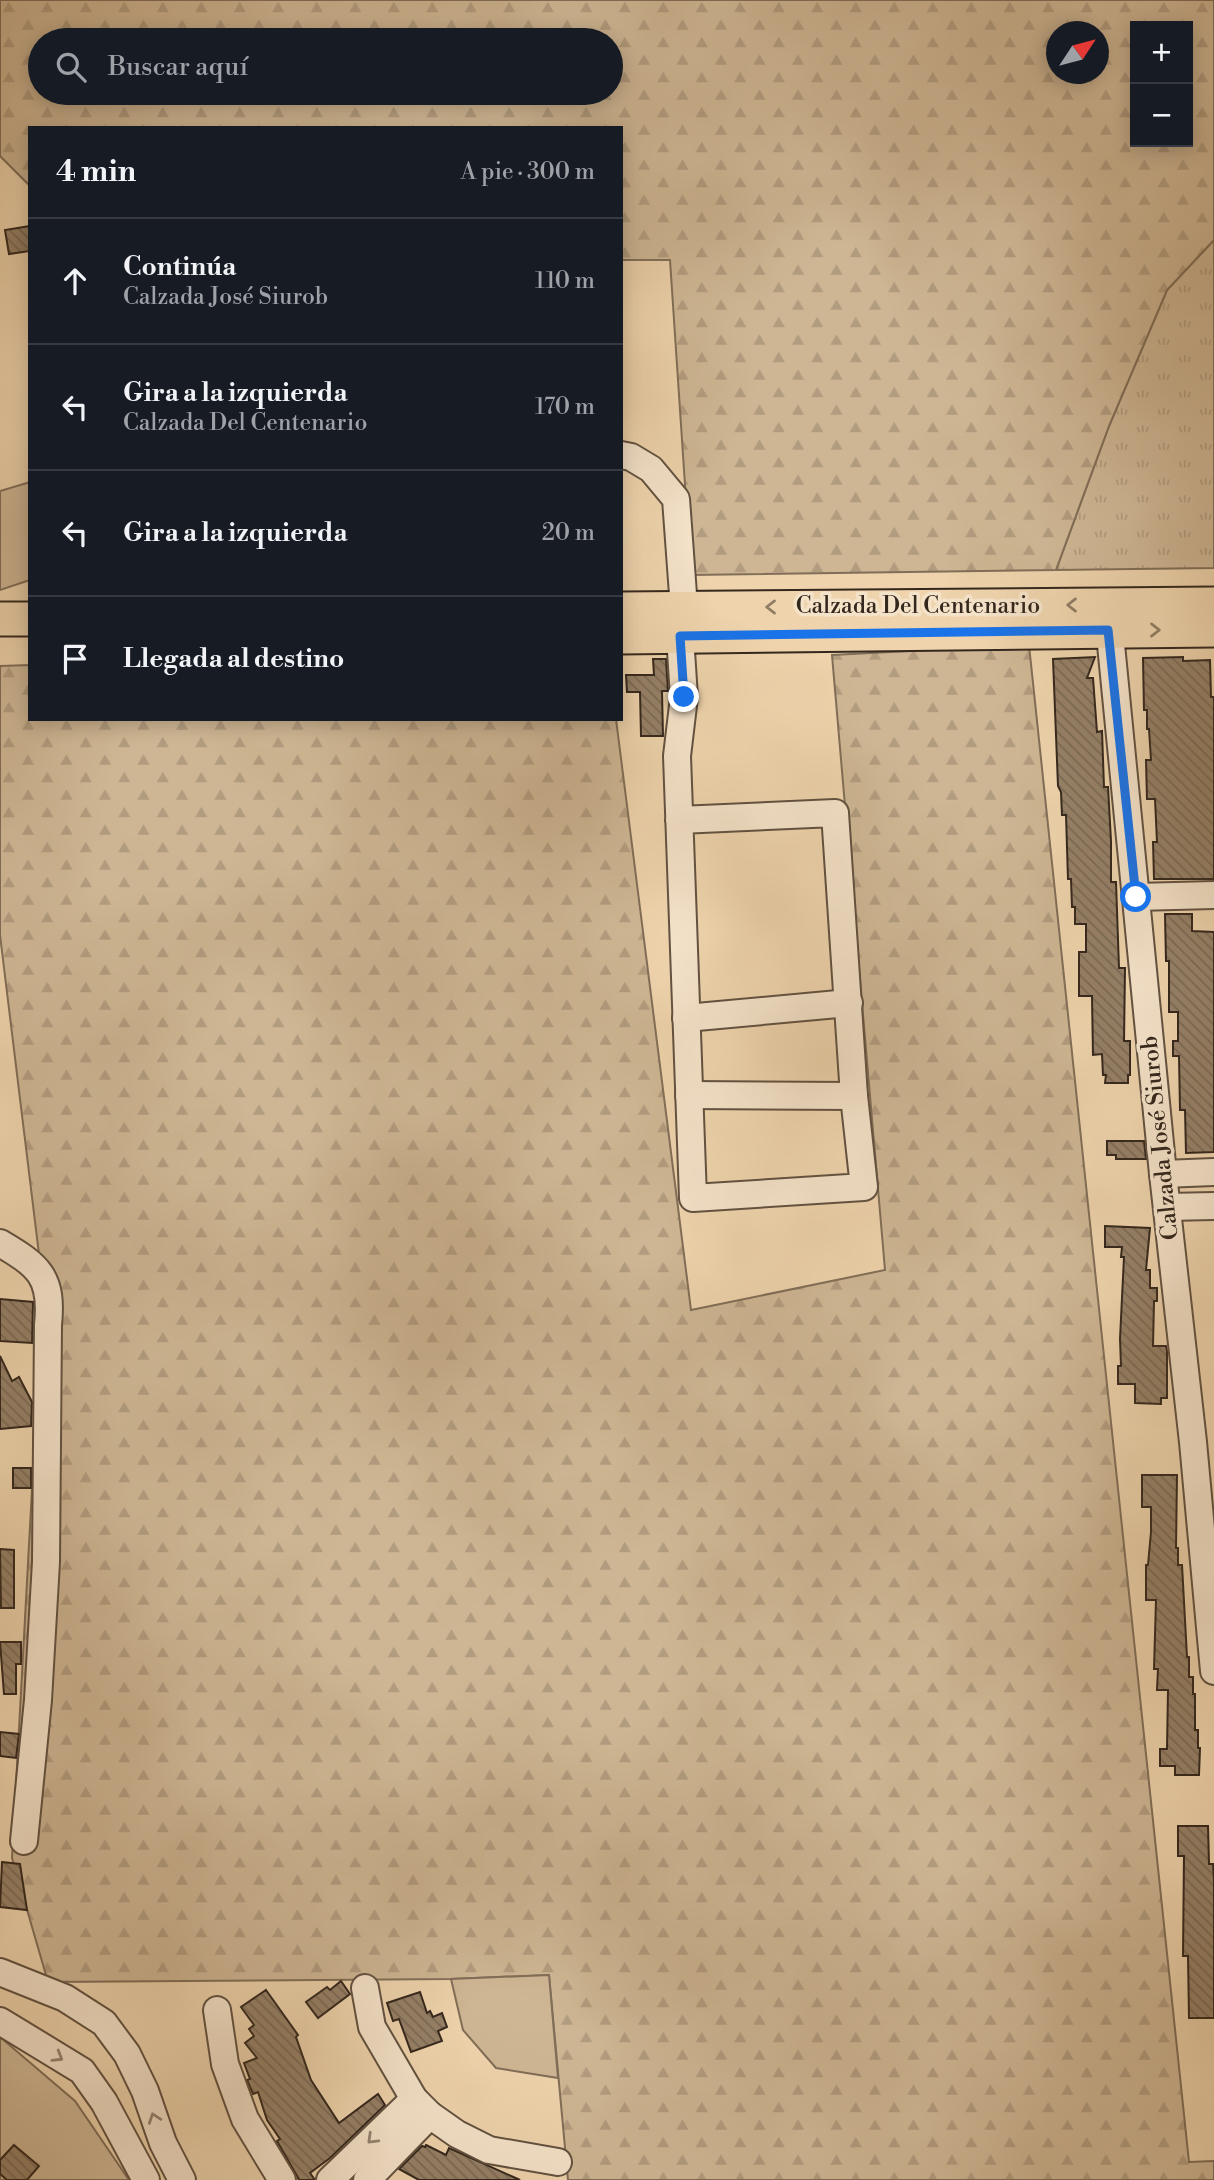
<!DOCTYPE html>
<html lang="es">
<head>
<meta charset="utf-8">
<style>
  :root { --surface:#171b24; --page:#20242c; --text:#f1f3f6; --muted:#9ea1a6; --line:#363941 }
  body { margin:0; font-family:"Libre Bodoni",serif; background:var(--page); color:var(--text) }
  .controls { position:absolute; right:21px; top:21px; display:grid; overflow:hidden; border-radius:0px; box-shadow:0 4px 18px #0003 }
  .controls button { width:63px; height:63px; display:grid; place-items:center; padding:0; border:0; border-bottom:2px solid var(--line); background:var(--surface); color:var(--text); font:35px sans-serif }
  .compass { position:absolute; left:1046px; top:21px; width:63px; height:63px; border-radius:50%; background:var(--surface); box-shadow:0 4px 18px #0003; rotate:54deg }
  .stop { position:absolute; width:21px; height:21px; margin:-16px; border:5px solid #1a73e8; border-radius:50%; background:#fff }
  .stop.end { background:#1a73e8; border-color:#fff; box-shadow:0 2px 7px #0008 }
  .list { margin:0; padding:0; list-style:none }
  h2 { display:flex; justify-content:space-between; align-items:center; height:91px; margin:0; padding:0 28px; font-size:30px }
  h2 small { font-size:23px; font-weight:400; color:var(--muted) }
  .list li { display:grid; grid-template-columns:46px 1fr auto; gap:21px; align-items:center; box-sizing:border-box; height:126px; padding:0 28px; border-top:2px solid var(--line) }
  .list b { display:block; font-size:26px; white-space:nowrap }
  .list p { margin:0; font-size:23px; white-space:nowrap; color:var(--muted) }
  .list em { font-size:23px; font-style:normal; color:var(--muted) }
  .icon { flex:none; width:38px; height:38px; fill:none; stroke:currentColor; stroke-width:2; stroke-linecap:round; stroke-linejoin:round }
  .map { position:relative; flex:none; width:1214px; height:2180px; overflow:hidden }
  .search { position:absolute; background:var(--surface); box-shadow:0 4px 18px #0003; left:28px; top:28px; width:595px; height:77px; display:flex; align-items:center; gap:18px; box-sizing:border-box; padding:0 24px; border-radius:38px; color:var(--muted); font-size:26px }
  .panel { position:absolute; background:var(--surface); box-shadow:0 4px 18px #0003; left:28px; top:126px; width:595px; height:595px; border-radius:0px }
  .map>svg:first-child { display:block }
  .grass { fill:url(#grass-tufts); stroke:#816e58; stroke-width:2 }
  .forest { fill:url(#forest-firs); stroke:#816e58; stroke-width:2; fill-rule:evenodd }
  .park { fill:#ceb694; stroke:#816e58; stroke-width:2 }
  .building { fill:url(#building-back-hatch); stroke:#34271d; stroke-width:2 }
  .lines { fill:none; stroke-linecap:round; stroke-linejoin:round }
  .minor-casing { stroke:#625241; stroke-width:30 }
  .major-casing { stroke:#34271d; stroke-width:37 }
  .minor { stroke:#f4e2c9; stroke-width:26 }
  .major { stroke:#eed3ac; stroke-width:33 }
  .oneway { stroke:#917d64 }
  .oneway2 { stroke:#948473 }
  .route { stroke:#1a73e8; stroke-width:9 }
  .labels { text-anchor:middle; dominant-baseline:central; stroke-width:7; stroke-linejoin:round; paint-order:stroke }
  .street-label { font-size:23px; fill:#34271d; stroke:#f4e2c9 }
</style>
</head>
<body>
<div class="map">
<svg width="1214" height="2180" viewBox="0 0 1214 2180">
  <defs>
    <pattern id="grass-tufts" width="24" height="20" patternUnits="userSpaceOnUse" patternTransform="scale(1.75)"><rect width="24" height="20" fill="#ceb694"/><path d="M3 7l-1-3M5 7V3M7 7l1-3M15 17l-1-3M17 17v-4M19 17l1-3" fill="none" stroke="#b29c7f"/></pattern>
    <pattern id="forest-firs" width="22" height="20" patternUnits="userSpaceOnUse" patternTransform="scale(1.75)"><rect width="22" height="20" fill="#ceb694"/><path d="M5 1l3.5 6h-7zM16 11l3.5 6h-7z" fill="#b29c7f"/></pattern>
    <pattern id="building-back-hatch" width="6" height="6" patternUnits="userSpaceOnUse" patternTransform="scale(1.75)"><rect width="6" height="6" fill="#958067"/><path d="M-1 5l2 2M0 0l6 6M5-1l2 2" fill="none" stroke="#7a6954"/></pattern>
  </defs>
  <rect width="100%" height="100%" fill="#eed3ac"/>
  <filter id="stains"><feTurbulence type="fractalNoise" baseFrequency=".00286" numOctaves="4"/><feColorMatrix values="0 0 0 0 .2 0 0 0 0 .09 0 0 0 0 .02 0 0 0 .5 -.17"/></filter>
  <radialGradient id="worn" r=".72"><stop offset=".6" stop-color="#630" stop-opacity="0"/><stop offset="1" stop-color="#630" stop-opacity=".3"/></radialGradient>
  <polygon class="grass" points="1214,240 1214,568 1056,570 1109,426 1167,290"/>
  <g class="forest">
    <path d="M0 0H1214V240L1167 290 1109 426 1056 570 691 575 670 260H621V128H30V186L0 156ZM1135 26H1188V142H1135ZM1056 32H1098V74H1056ZM40 40H611V93H40Z"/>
    <polygon points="1029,645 1189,2162 1214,2161 1214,2180 568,2180 549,1975 451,1979 48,1982 12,1858 43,1287 0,935 0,666 30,665 30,719 616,719 691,1310 885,1270 832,655"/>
  </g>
  <g class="park">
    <polygon points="30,482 30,580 0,590 0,491"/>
    <polygon points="549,1975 558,2078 496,2068 463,2030 451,1979"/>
    <polygon points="0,2037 75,2101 129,2180 0,2180"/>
  </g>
  <g class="building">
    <polygon points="30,226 30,251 9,254 5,230"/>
    <polygon points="1095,657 1087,678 1093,678 1097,732 1102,731 1104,787 1108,787 1111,841 1111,882 1116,882 1119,968 1125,968 1124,1041 1130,1041 1130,1075 1128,1075 1128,1083 1105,1083 1106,1075 1103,1075 1102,1054 1093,1055 1092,996 1079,996 1079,952 1086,952 1086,924 1075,924 1075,907 1072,907 1071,879 1068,879 1066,815 1062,815 1061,792 1058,786 1053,659"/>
    <polygon points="1183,657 1183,661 1210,660 1211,697 1214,697 1214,879 1154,879 1153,842 1157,842 1155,799 1147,799 1146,760 1151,760 1149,729 1147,729 1147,710 1144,710 1143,658"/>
    <polygon points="653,659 666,659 668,691 662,691 663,736 641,736 640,692 627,692 626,675 654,675"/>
    <polygon points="1165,914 1192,914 1192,931 1214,932 1214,1152 1186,1153 1185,1110 1180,1110 1179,1056 1173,1056 1173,1041 1178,1041 1178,1012 1169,1012 1169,961 1166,961"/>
    <polygon points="1107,1141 1144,1141 1146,1159 1116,1159 1116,1155 1107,1155"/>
    <polygon points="1105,1226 1150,1228 1146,1270 1150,1270 1150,1288 1157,1288 1157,1301 1154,1301 1153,1346 1166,1346 1167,1351 1167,1398 1161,1398 1161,1404 1135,1403 1135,1384 1118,1384 1118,1366 1121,1366 1120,1339 1124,1257 1121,1257 1122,1247 1105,1247"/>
    <polygon points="0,1299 33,1302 32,1343 0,1341"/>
    <polygon points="0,1356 12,1381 19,1377 32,1402 31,1426 0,1429"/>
    <rect x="13" y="1468" width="18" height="20"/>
    <polygon points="1142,1475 1177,1475 1176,1548 1178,1548 1178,1565 1182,1565 1187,1657 1189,1657 1189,1677 1193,1677 1193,1694 1195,1694 1195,1730 1198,1730 1198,1748 1200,1748 1199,1775 1175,1775 1175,1766 1160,1766 1160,1749 1167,1749 1168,1690 1157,1690 1158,1669 1154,1669 1156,1600 1146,1600 1146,1565 1148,1565 1151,1532 1151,1507 1142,1507"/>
    <polygon points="0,1549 14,1550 14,1608 1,1608"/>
    <polygon points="0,1642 21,1642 21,1664 16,1664 16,1694 4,1694"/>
    <polygon points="0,1732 19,1734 16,1758 0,1756"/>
    <polygon points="1178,1826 1208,1826 1209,1864 1213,1864 1214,1880 1214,2018 1189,2018 1188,1956 1183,1956 1184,1856 1178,1856"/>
    <polygon points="2,1862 20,1864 27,1910 0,1907"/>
    <polygon points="341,1981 350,1994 318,2018 306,2002 327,1987 330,1990"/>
    <polygon points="266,1990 298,2035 296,2037 311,2080 339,2123 378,2094 385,2105 330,2158 310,2173 315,2180 299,2180 297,2176 277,2141 280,2139 267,2120 258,2092 253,2094 247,2080 250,2079 244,2063 257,2058 245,2043 254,2036 249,2029 254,2025 241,2007"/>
    <polygon points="420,1992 427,2013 430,2011 433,2017 442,2013 447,2027 438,2031 442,2041 411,2052 399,2019 393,2021 387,2003"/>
    <polygon points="14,2145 39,2166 27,2180 7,2180 0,2174 0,2160"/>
    <polygon points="426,2145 446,2155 449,2148 520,2180 419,2180 399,2169 422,2146 425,2147"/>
  </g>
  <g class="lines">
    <g class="minor-casing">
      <g id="minor">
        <polyline points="621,455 631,457 651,469 676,499 684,608 680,636 684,697 677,756 693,1198 864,1187 854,1096 835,813 679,820"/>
        <polyline points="1108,614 1163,1174 1193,1442 1214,1671"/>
        <polyline points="1136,897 1214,895"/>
        <polyline points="686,1018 849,1003"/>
        <polyline points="689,1095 854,1096"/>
        <polyline points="1163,1174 1214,1172"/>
        <polyline points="1167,1207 1214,1206"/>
        <path d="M0 1243C39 1266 53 1277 48 1325L46 1562 38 1700 24 1841"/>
        <polyline points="0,1972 65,1998 104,2023 127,2054 145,2091 163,2143 182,2180"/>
        <polyline points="365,1988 372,2027 414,2099 430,2115 457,2134 489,2150 558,2162"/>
        <polyline points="217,2010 225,2064 245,2119 282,2180"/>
        <polyline points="0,2021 82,2071 104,2102 146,2180"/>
        <polyline points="330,2180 414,2099"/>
        <polyline points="367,2180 430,2115"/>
      </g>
    </g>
    <g class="major-casing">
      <g id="major">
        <polyline points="621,609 1214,604"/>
        <polyline points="0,619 30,619"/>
        <polyline points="621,637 1214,630"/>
      </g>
    </g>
    <use href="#minor" class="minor"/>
    <use href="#major" class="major"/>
  </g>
  <defs><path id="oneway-chevron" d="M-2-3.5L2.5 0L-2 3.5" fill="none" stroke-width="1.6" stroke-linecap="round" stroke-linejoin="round" transform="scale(1.75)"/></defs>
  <g class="oneway">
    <use href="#oneway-chevron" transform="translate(1072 605) rotate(180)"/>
    <use href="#oneway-chevron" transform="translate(771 607) rotate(180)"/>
    <use href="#oneway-chevron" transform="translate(1155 630)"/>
  </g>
  <g class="oneway2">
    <use href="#oneway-chevron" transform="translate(58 2057) rotate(31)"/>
    <use href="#oneway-chevron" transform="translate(154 2118) rotate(-109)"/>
    <use href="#oneway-chevron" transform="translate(372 2139) rotate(136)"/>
  </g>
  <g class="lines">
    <polyline class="route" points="684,697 680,636 1108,630 1136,897"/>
  </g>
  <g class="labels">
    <g class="street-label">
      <text x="918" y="606">Calzada Del Centenario</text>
      <text transform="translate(1160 1138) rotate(-96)">Calzada José Siurob</text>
    </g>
  </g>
  <rect width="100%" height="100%" filter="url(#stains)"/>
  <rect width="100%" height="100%" fill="url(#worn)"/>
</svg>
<div class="controls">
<button>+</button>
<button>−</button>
</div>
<svg class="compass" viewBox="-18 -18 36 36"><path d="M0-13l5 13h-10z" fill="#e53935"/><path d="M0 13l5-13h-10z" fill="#9ea1a6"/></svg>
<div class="stop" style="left:1136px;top:897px"></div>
<div class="stop end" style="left:684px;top:697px"></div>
<div class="search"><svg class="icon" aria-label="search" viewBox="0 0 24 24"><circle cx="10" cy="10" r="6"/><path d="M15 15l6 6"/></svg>Buscar aquí</div>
<section class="panel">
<h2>4 min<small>A pie · 300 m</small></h2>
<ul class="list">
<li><svg class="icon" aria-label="ahead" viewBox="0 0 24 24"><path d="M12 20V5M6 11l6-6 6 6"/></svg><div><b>Continúa</b><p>Calzada José Siurob</p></div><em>110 m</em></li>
<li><svg class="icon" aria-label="left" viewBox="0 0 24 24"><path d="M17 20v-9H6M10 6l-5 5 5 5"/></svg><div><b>Gira a la izquierda</b><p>Calzada Del Centenario</p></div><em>170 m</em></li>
<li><svg class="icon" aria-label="left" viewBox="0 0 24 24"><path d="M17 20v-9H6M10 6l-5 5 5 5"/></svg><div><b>Gira a la izquierda</b></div><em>20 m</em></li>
<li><svg class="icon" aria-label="arrive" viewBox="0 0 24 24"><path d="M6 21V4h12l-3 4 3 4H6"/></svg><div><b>Llegada al destino</b></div></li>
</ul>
</section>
</div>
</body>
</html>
